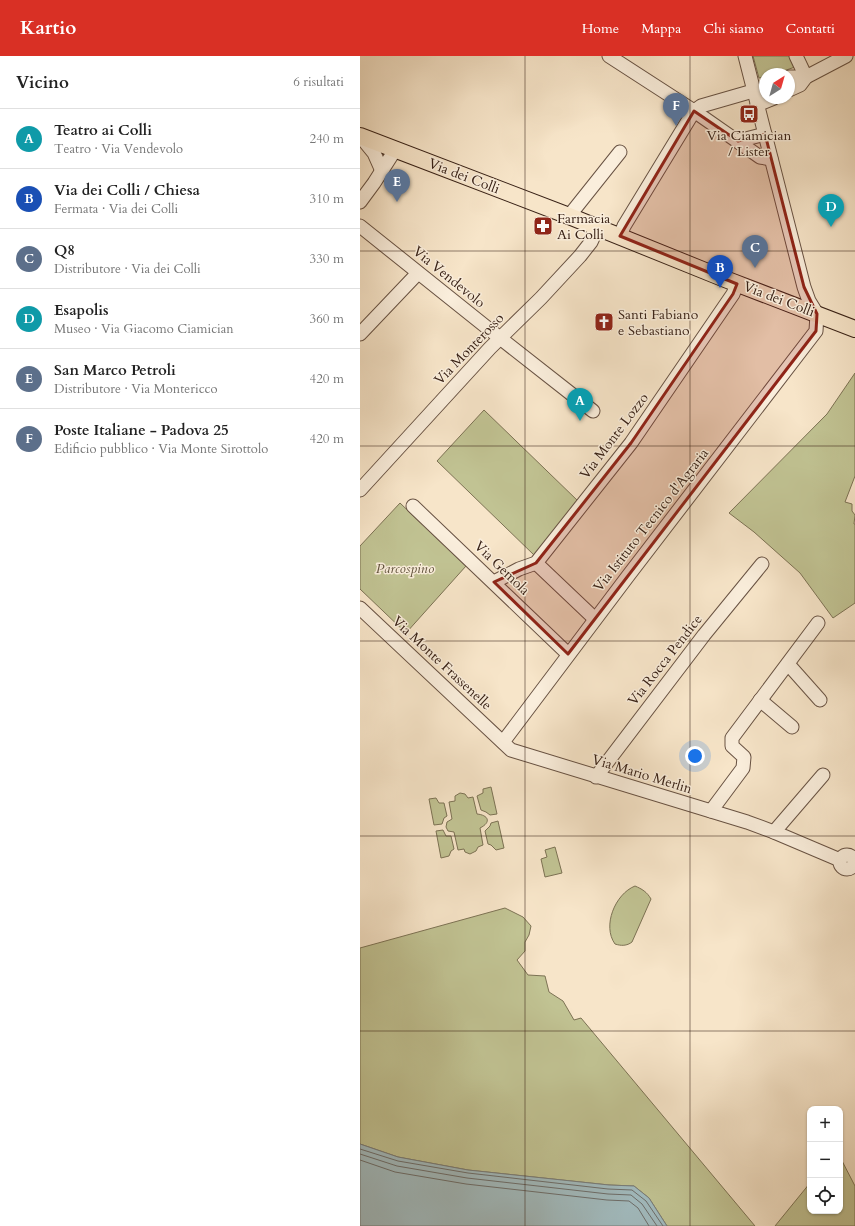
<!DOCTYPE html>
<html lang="it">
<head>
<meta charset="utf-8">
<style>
  :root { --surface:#fff; --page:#f6f6f6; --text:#222; --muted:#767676; --line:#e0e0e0; --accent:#d93025 }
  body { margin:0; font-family:Cardo,serif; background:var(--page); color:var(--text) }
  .controls { position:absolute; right:12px; bottom:12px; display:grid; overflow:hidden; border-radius:8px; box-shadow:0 1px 3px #0004 }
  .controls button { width:36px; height:36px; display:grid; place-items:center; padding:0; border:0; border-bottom:1px solid var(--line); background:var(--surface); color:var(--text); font:20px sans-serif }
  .compass { position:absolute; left:399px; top:12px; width:36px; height:36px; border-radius:50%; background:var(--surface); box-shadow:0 1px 3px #0004; rotate:37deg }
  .you { position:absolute; left:335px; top:700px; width:14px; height:14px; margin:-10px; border:3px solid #fff; border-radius:50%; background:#1a73e8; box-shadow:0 0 0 6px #1a73e833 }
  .badge { display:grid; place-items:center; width:26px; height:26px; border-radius:50%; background:var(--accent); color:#fff; font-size:13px; font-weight:700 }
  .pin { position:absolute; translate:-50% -33px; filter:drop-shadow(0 1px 2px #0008) }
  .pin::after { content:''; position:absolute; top:21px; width:14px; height:12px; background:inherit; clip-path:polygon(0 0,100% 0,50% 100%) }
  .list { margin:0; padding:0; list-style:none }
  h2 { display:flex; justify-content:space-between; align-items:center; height:52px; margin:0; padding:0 16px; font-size:17px }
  h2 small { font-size:13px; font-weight:400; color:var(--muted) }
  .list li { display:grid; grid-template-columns:26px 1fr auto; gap:12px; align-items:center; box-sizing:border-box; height:60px; padding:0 16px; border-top:1px solid var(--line) }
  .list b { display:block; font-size:15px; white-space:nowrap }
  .list p { margin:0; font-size:13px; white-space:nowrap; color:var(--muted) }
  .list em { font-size:13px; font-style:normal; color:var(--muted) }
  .icon { flex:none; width:22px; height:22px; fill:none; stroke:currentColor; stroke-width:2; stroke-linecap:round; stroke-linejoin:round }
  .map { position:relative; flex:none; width:495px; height:1170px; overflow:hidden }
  header { display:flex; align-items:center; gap:24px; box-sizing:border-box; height:56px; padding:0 20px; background:var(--accent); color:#fff }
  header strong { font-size:19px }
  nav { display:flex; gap:22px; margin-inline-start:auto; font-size:14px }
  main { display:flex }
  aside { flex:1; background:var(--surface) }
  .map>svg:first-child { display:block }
  .green { fill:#c1c393; stroke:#7c7254 }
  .water { fill:#a2bcc0; stroke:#787e7c }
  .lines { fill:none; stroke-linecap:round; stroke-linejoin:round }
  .shore { stroke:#6d6e6b; stroke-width:1 }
  .minor-casing { stroke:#685243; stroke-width:15 }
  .major-casing { stroke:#382116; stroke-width:18 }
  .minor { stroke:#faeedc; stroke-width:13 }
  .major { stroke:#f7e5c9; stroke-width:16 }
  .marked { fill:#8f2418; fill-opacity:0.2; stroke:#8f2418; stroke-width:3; stroke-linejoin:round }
  .grid { fill:none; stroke:#382116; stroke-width:1; stroke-opacity:0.55 }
  .labels { text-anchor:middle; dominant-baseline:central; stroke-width:3; stroke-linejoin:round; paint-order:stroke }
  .poi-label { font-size:14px; fill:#382116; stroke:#faeedc; text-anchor:start }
  .street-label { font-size:14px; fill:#382116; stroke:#faeedc }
  .park-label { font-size:14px; font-style:italic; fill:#61523c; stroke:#faeedc }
</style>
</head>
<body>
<header>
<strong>Kartio</strong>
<nav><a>Home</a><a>Mappa</a><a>Chi siamo</a><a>Contatti</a></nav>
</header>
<main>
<aside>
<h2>Vicino<small>6 risultati</small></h2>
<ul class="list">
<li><span class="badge" style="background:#0f9aa8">A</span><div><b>Teatro ai Colli</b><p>Teatro · Via Vendevolo</p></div><em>240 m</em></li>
<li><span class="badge" style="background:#1a4fb4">B</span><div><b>Via dei Colli / Chiesa</b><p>Fermata · Via dei Colli</p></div><em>310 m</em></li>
<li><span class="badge" style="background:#5c6f8a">C</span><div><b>Q8</b><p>Distributore · Via dei Colli</p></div><em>330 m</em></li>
<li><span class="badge" style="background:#0f9aa8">D</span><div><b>Esapolis</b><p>Museo · Via Giacomo Ciamician</p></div><em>360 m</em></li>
<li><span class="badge" style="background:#5c6f8a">E</span><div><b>San Marco Petroli</b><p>Distributore · Via Montericco</p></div><em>420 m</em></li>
<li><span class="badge" style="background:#5c6f8a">F</span><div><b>Poste Italiane - Padova 25</b><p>Edificio pubblico · Via Monte Sirottolo</p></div><em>420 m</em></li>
</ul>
</aside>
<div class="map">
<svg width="495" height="1170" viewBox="0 0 495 1170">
  <rect width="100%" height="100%" fill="#f7e5c9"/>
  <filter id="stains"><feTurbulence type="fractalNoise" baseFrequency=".005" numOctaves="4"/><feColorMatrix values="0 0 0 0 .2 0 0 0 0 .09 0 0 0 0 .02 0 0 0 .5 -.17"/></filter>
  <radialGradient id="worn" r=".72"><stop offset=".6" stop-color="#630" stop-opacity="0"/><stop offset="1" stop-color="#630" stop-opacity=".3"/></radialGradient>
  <g class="green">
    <polygon points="393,0 431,0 435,11 415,18 405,18 405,21 399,22"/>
    <polygon points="495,317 495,420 485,446 492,448 492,455 495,459 494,468 495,468 495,547 473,562 440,517 394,476 369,457 467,358"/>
    <polygon points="124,354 218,445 175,500 77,405"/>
    <polygon points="40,447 106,510 46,577 0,533 0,490"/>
    <polygon points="131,731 137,758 130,759 126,756 121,754 117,740 123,737 123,733"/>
    <path d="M100 737 105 738 108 742 113 741 117 758C128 759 132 766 120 772L123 789 118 791 116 795 110 798 105 796 104 793 98 794 94 776 88 775 86 771 87 766 92 763 89 746 95 745V740Z"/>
    <polygon points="76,742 79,747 84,747 87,760 84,762 82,768 74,769 69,743"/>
    <polygon points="138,765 144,792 136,794 131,789 128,788 125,775 130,770 131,767"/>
    <polygon points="83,774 86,780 91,780 94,793 91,795 89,800 81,802 76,775"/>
    <polygon points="195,791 202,817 185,821 181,803 187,801 185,794"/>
    <path d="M275 830C282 833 287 836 291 843L272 886C267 890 261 890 255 888 242 870 255 838 275 830Z"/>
    <polygon points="145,852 163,861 171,870 169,879 165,886 165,895 157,904 168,919 185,920 189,936 203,945 214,964 221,962 395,1170 307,1170 289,1142 274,1130 249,1129 108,1114 38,1101 0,1088 0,892"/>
    <polygon points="480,1101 495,1130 495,1170 415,1170 450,1127 450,1155 480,1155"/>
  </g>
  <polygon class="water" points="0,1088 38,1101 108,1114 249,1129 274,1130 289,1142 307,1170 0,1170"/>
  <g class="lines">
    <g class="shore">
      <polyline points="0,1093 38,1105 108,1117 248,1133 272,1134 286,1145 303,1170"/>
      <polyline points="0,1098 37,1110 107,1122 248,1138 271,1139 282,1148 297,1170"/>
      <polyline points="0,1104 35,1116 106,1128 247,1144 269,1145 278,1152 289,1170"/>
    </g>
    <g class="minor-casing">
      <g id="minor">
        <polyline points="249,0 334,55 400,101 411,103"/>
        <polyline points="436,0 446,21"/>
        <polyline points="429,21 446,21"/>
        <polyline points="429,34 440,29 446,21 486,0"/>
        <polyline points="397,49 414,42"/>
        <polyline points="0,80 14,97 22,115"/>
        <polyline points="378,85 405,78"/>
        <polyline points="0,146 14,127 35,94"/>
        <polyline points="209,160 260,96"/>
        <polyline points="0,170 140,282 233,355"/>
        <polyline points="260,180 264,170 334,55 341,50 393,35"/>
        <polyline points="0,278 58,217"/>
        <polyline points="0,434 130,292 181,242 220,200 231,186 238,171"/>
        <polyline points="53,450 208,598"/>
        <polyline points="176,507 235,563"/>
        <polyline points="134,526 159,513 176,507 271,387 373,238 377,228"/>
        <polyline points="0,552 151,694 387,766 414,776 480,804"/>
        <polyline points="428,608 460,644"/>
        <polyline points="400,644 432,671"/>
        <polyline points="143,686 268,520 456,275 457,258 449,245 444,231 385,0"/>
        <polyline points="236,721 344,579 402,508"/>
        <polyline points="351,755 383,712 384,701 372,690 372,682 458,567"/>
        <polyline points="414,776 463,719"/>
        <circle cx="487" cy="806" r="7"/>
      </g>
    </g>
    <g class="major-casing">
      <polyline id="major" points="0,80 209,160 365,223 495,273"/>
    </g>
    <use href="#minor" class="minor"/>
    <use href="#major" class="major"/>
  </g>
  <path class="marked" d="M334 55 378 85 405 78 444 231 457 258 456 275 208 598 134 526 176 507 271 387 373 238 377 228 260 180Z"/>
  <path class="grid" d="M165 0V1170M330 0V1170M0 195H495M0 390H495M0 585H495M0 780H495M0 975H495"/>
  <defs>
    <g id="bus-square" transform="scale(1)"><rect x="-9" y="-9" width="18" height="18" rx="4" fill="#8f2418" stroke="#faeedc"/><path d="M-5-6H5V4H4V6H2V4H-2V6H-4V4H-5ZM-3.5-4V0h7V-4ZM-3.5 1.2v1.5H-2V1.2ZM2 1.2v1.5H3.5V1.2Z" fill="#fff"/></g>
    <g id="pharmacy-square" transform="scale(1)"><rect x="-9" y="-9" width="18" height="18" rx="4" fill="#8f2418" stroke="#faeedc"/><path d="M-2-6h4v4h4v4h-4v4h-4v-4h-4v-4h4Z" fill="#fff"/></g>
    <g id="church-square" transform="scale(1)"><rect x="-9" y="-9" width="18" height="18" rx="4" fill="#8f2418" stroke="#faeedc"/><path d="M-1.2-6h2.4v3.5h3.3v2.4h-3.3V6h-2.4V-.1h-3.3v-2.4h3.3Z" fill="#fff"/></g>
  </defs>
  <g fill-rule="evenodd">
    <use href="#bus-square" x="389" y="58"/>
    <use href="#pharmacy-square" x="183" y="170"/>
    <use href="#church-square" x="244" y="266"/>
  </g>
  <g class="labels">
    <g class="poi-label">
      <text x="389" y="79" text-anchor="middle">Via Ciamician<tspan x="389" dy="16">/ Lister</tspan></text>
      <text x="197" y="162">Farmacia<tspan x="197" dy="16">Ai Colli</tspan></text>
      <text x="258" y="258">Santi Fabiano<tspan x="258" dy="16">e Sebastiano</tspan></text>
    </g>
    <g class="street-label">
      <text transform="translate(104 120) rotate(21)">Via dei Colli</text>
      <text transform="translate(89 221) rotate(39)">Via Vendevolo</text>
      <text transform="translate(419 243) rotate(21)">Via dei Colli</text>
      <text transform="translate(109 293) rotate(-46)">Via Monterosso</text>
      <text transform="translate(254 380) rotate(-53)">Via Monte Lozzo</text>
      <text transform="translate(291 464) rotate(-52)">Via Istituto Tecnico d'Agraria</text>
      <text transform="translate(142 512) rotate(44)">Via Gemola</text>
      <text transform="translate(305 604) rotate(-52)">Via Rocca Pendice</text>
      <text transform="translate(82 607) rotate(43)">Via Monte Frassenelle</text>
      <text transform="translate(282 718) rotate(17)">Via Mario Merlin</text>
    </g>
    <g class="park-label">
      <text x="45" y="512">Parcospino</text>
    </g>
  </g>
  <rect width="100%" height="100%" filter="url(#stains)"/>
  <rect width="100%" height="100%" fill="url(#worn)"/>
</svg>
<div class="controls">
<button>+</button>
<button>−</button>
<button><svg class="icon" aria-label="locate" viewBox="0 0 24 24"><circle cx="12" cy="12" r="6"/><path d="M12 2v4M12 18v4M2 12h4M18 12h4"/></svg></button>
</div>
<svg class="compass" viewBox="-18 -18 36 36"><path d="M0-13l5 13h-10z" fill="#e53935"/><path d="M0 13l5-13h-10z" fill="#767676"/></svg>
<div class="you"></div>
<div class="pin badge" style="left:220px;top:365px;background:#0f9aa8">A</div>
<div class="pin badge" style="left:360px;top:232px;background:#1a4fb4">B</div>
<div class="pin badge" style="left:395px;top:212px;background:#5c6f8a">C</div>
<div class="pin badge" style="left:471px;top:171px;background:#0f9aa8">D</div>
<div class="pin badge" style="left:37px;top:146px;background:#5c6f8a">E</div>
<div class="pin badge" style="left:316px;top:70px;background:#5c6f8a">F</div>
</div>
</main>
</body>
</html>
